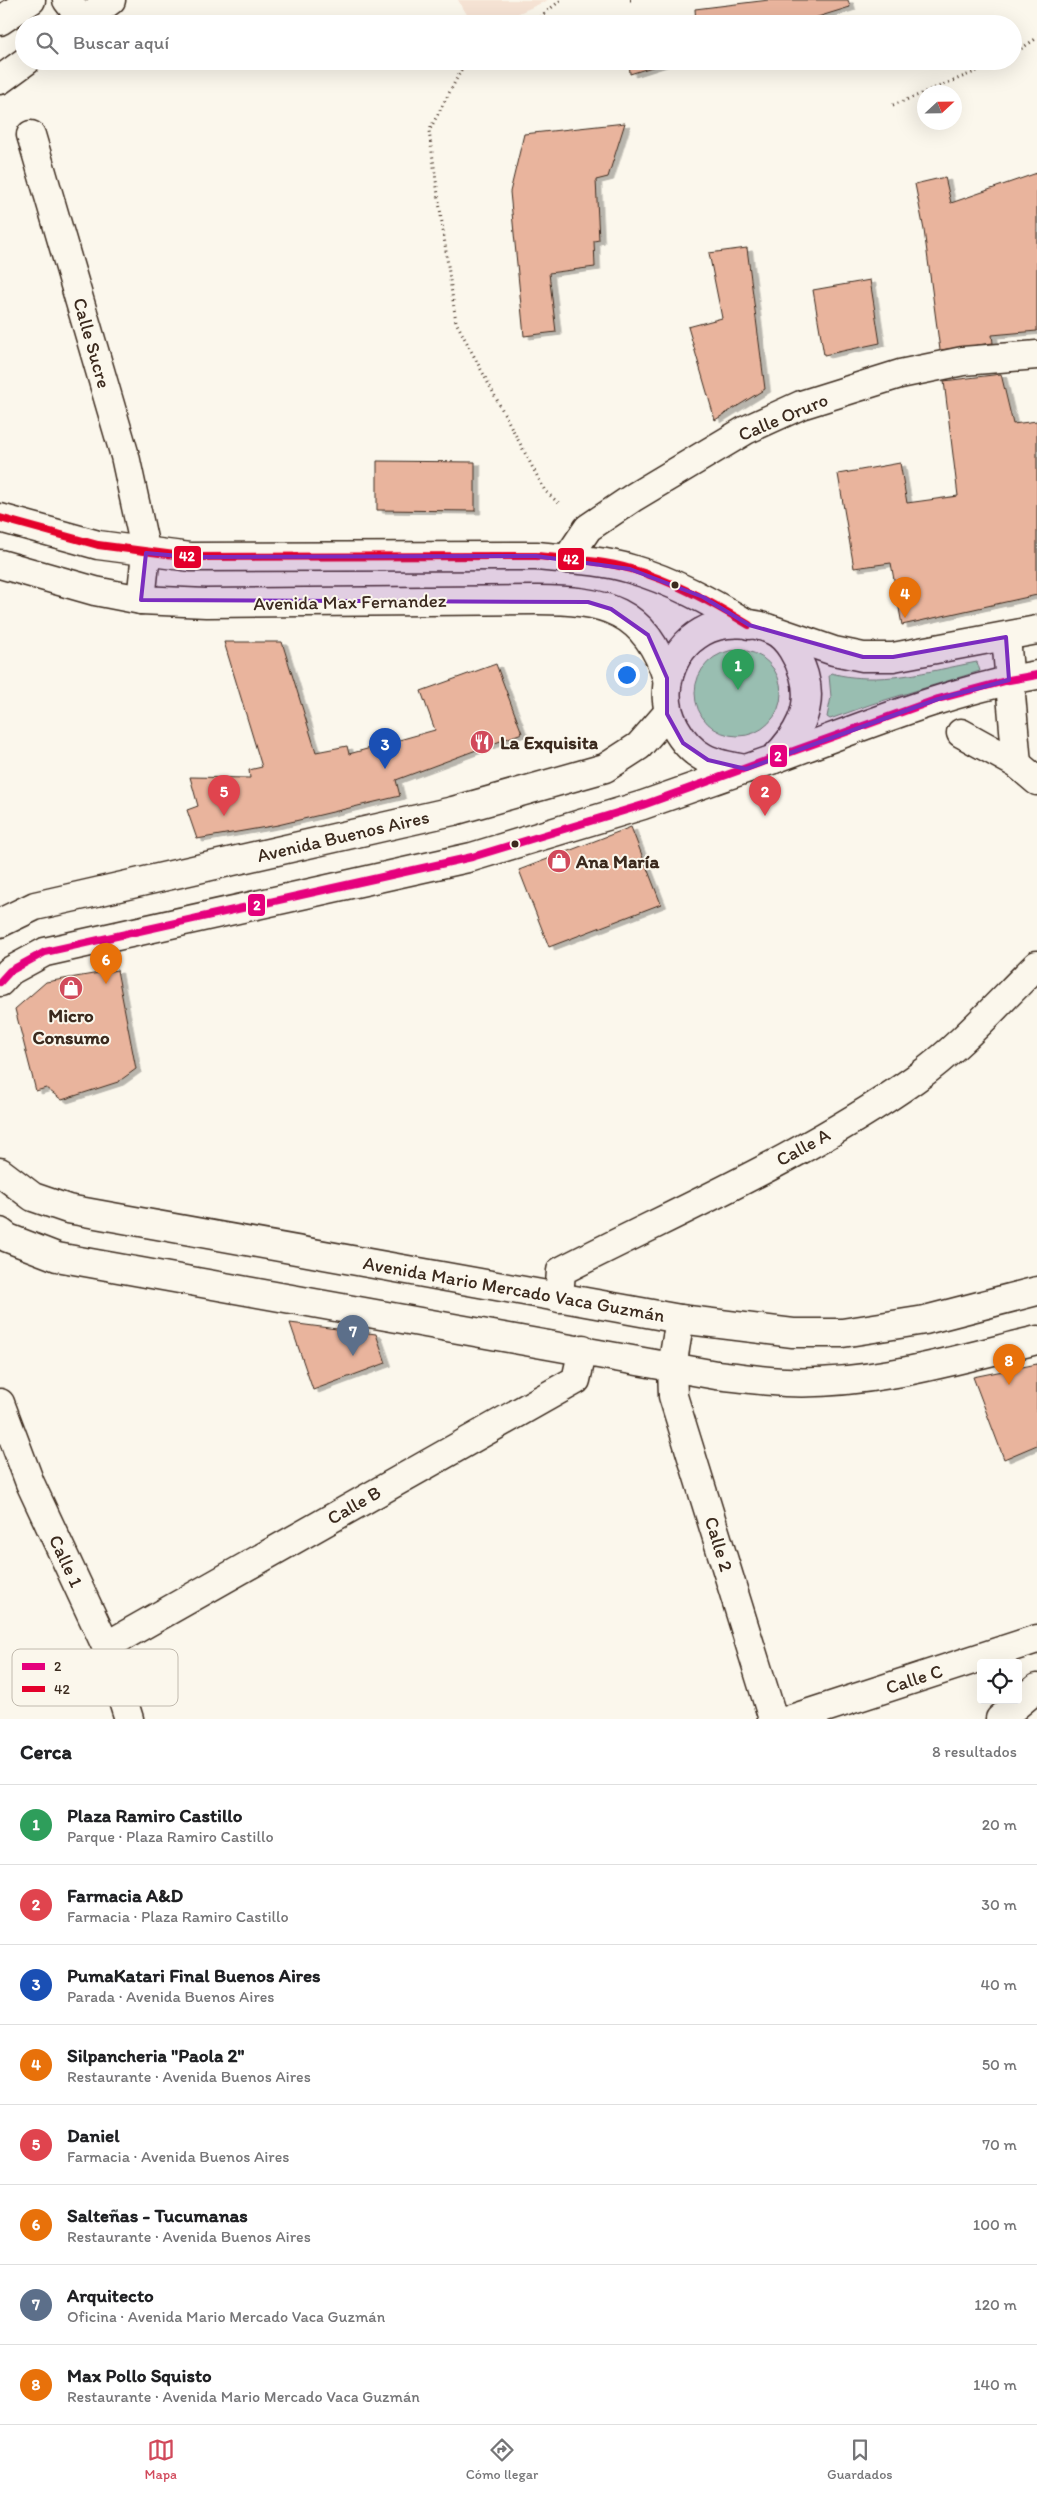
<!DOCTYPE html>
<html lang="es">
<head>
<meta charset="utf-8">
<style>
  :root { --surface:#fff; --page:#f2f2f2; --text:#202124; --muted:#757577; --line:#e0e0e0; --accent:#d1495b }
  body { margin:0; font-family:Itim,sans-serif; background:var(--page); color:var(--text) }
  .controls { position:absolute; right:15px; bottom:15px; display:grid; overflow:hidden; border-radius:5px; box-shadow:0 5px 20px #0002 }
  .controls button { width:45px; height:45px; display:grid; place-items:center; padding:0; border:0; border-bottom:1px solid var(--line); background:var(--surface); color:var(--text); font:25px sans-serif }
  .compass { position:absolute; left:917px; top:85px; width:45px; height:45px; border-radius:50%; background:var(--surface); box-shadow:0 5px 20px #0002; rotate:68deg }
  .you { position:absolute; left:626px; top:674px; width:18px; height:18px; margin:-12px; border:4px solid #fff; border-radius:50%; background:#1a73e8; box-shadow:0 0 0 8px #1a73e833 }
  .badge { display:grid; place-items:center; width:32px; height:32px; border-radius:50%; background:var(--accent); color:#fff; font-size:16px; font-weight:700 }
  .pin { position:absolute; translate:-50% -41px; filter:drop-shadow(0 1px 2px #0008) }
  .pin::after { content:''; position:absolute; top:26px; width:18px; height:15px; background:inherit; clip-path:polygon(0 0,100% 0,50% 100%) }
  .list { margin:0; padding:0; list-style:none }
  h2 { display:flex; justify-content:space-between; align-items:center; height:65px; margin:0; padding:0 20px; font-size:21px }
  h2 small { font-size:16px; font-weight:400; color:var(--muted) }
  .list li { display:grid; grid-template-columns:32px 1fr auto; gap:15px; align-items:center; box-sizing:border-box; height:80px; padding:0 20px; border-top:1px solid var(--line) }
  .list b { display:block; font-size:19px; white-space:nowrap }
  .list p { margin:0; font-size:16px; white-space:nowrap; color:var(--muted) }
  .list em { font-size:16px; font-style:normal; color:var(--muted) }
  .icon { flex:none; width:28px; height:28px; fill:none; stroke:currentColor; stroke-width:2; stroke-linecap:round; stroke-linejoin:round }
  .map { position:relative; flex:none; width:1037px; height:1719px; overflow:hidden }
  .search { position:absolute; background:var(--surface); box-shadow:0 5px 20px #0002; left:15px; right:15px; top:15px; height:55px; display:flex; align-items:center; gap:12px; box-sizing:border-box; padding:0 18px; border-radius:28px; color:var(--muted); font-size:19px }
  .sheet { height:705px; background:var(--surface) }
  nav { display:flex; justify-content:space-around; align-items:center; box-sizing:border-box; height:70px; border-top:1px solid var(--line); background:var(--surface); font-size:14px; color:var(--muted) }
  nav a { display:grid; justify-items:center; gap:2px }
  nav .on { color:var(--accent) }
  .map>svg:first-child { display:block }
  .built { fill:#f6e3d4 }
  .green { fill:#a0e3ae; stroke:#6e8666 }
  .building { fill:#e9b49d; stroke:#3b2a1e; filter:url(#shadow) }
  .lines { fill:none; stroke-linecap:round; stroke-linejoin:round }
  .street-casing { stroke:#3b2a1e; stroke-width:31 }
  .secondary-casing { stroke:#3b2a1e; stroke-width:31 }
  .primary-casing { stroke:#3b2a1e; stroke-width:31 }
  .path { stroke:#3b2a1e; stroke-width:3; stroke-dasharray:1 4; stroke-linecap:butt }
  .street { stroke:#fbf7ec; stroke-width:28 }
  .secondary { stroke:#fbf7ec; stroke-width:28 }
  .primary { stroke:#fbf7ec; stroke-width:28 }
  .bus-1-casing { stroke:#fbf7ec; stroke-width:11 }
  .bus-2-casing { stroke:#fbf7ec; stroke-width:11 }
  .bus-1 { stroke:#e5007d; stroke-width:8 }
  .bus-2 { stroke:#e4002b; stroke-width:8 }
  .marked { fill:#7b2cbf; fill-opacity:0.2; stroke:#7b2cbf; stroke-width:4; stroke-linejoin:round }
  .bus-dot { fill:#3b2a1e; stroke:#fbf7ec; stroke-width:2 }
  .labels { text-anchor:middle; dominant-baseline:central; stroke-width:4; stroke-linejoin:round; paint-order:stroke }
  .street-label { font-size:19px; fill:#3b2a1e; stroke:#fbf7ec }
  .poi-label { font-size:19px; font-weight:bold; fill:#3b2a1e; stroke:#fbf7ec; text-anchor:start }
  .key { fill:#fbf7ec; stroke:#c1baae; stroke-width:1 }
  .key-label { font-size:14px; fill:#3b2a1e }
  .line-badge { stroke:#fbf7ec; stroke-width:2 }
  .badge-label { font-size:14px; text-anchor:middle; font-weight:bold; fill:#fff }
</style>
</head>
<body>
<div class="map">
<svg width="1037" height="1719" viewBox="0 0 1037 1719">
  <defs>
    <filter id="shadow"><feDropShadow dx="5.5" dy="3" stdDeviation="0" flood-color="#0004"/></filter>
  </defs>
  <rect width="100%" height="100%" fill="#fbf7ec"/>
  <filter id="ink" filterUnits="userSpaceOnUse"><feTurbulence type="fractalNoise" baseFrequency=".02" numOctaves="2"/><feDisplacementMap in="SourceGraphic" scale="10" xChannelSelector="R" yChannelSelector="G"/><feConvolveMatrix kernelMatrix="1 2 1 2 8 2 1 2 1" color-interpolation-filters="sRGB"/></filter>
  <g filter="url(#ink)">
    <polygon class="built" points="458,0 548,0 495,24 473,24"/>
    <g class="green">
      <circle cx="738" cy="693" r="43"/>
      <path d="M977 662 980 671 872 704 830 719 827 717 831 697 829 675 831 673C879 686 929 671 977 662Z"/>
    </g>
    <g class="building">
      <polygon points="769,0 848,0 850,7 795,24 696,24 695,9"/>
      <polygon points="629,61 671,61 630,74"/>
      <polygon points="625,123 608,177 596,180 599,240 594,241 595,267 549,273 556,332 524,336 510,192 524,134"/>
      <polygon points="1037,173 1037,331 992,335 993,343 940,350 924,230 915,184 945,177 951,203"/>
      <polygon points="747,248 765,389 715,420 688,327 722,318 709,253"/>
      <polygon points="870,280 880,343 824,355 813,290"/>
      <polygon points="1001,374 1013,424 1037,421 1037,595 902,625 891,563 854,568 838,474 900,463 907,503 958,496 944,381"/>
      <polygon points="377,461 475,462 475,511 377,510"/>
      <polygon points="224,642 282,642 316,752 347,746 349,754 435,730 421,691 496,664 522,733 396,780 400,796 278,825 197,839 187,810 198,806 190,777 250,778 249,770 262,767"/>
      <polygon points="631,827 661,904 549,947 519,870"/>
      <polygon points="117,970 136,1069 118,1082 62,1100 46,1088 36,1091 15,1009 46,982"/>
      <polygon points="290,1323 376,1334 386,1363 313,1390"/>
      <polygon points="1037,1364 1037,1445 1004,1459 973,1377"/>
    </g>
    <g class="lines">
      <g class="street-casing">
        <g id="street">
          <polyline points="31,135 125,456 146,553"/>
          <polyline points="567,559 588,528 634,497 746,430 801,405 900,374 963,361 1037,355"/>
          <polyline points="1006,637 1017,764"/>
          <polyline points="961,733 1017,764 1037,781"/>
          <path d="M559 1298 561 1271C680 1210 806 1156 915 1079 960 1047 998 1003 1037 965"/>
          <polyline points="672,1367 673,1396 773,1719"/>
          <polyline points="0,1403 30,1483 106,1646 129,1719"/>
          <polyline points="106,1646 576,1380 583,1349"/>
          <polyline points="791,1719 1037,1639"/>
        </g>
      </g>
      <g class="secondary-casing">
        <g id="secondary">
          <polyline points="773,630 834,651 863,657 893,657 1037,630"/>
          <path d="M774 759C860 728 946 691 1037 675"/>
        </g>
      </g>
      <g class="primary-casing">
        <g id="primary">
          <polyline points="67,0 83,21"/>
          <polyline points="0,21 31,0"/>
          <polyline points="79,24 111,0"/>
          <polyline points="0,80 26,61"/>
          <path d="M0 518 98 545 190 557 536 556C567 559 601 560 631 569 673 581 711 602 749 625"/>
          <path d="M0 564 95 591 141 600 206 603 537 600C603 600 646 609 667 678"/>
          <polyline points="141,600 146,553"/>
          <polyline points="0,923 35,906 453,811 605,768 639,746 667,714"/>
          <path d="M0 982 10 971 45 952 472 857 643 805 774 759C797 736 814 709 804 675 799 659 788 637 772 630 753 621 720 621 702 632 669 651 657 694 675 727 692 758 712 764 746 769"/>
          <polyline points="0,1172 33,1197 68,1209 680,1319 793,1333 842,1333 925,1320 1037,1291"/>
          <path d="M0 1232 8 1238 57 1257 716 1375C739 1377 762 1381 785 1382 870 1386 955 1360 1037 1340"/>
          <polyline points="672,1367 680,1319"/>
          <polyline points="1000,1719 1037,1688"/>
        </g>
      </g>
      <g class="path">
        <polyline points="630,0 634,0"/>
        <polyline points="521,24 541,16 561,0"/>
        <polyline points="1013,54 1037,38"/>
        <polyline points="466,61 429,131 456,322 545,491 561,505"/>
        <polyline points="925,92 1002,61"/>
        <polyline points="893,105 924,93"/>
      </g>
      <use href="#street" class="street"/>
      <use href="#secondary" class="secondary"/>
      <use href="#primary" class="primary"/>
      <g class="bus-1-casing">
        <polyline id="bus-1" points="0,982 10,971 45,952 472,857 643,805 938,699 1009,680 1037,675"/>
      </g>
      <g class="bus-2-casing">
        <path id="bus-2" d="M0 518 98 545 190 557 536 556C567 559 601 560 631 569 673 581 711 602 749 625"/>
      </g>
      <use href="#bus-1" class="bus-1"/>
      <use href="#bus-2" class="bus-2"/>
    </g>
  </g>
  <path class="marked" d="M146 553 190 557 536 556 630 569 703 597 749 625 863 657H893L1006 637 1009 680 938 699 746 769 708 760 683 743 667 714V678L648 635 611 609 588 602 141 600Z"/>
  <defs>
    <g id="restaurant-disc" transform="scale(1.25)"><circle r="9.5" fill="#d1495b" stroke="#fbf7ec"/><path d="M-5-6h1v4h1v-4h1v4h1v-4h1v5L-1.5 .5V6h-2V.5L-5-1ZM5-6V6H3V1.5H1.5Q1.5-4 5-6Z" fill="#fff"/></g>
    <g id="shop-disc" transform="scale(1.25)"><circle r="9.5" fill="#d1495b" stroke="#fbf7ec"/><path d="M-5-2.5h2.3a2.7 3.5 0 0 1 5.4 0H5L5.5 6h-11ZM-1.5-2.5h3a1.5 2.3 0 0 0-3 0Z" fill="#fff"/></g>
  </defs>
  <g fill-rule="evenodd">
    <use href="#restaurant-disc" x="482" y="742"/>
    <use href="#shop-disc" x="559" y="861"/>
    <use href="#shop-disc" x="71" y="988"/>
  </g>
  <g class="bus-dot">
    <circle cx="675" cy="585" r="4.5"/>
    <circle cx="515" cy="844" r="4.5"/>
  </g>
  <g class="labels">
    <g class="street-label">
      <text transform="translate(92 343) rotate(74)">Calle Sucre</text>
      <text transform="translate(783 417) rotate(-23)">Calle Oruro</text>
      <text transform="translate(350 602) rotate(-1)">Avenida Max Fernandez</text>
      <text transform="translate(343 836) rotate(-13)">Avenida Buenos Aires</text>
      <text transform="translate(803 1147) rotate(-29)">Calle A</text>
      <text transform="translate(514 1289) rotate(10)">Avenida Mario Mercado Vaca Guzmán</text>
      <text transform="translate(354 1505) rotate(-30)">Calle B</text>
      <text transform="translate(719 1544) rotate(73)">Calle 2</text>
      <text transform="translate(66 1561) rotate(65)">Calle 1</text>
      <text transform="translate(914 1679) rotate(-18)">Calle C</text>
    </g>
    <g class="poi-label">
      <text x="500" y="742">La Exquisita</text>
      <text x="576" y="861">Ana María</text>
      <text x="71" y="1015" text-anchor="middle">Micro<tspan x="71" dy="22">Consumo</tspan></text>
    </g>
  </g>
  <rect x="12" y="1649" width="166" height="57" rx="8" class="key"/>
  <rect x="22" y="1663" width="23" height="7" fill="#e5007d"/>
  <rect x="22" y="1686" width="23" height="6" fill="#e4002b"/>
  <g class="key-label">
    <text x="54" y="1671">2</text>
    <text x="54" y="1694">42</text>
  </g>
  <g class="line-badge">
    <rect x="173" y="545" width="29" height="24" rx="5" fill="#e4002b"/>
    <rect x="557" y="547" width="28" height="24" rx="5" fill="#e4002b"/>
    <rect x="769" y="744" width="19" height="24" rx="5" fill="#e5007d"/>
    <rect x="247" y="893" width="19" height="24" rx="5" fill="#e5007d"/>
  </g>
  <g class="badge-label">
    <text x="187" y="561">42</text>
    <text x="571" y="564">42</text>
    <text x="778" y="761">2</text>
    <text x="257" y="910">2</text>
  </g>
</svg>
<div class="controls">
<button><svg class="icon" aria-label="locate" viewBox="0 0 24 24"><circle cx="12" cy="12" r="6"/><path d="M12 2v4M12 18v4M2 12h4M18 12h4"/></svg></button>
</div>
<svg class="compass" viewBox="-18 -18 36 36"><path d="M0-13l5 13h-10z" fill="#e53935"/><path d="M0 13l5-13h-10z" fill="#757577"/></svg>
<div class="you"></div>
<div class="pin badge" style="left:738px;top:690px;background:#2e9e5b">1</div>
<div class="pin badge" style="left:765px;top:816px;background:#e0444e">2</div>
<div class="pin badge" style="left:385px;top:769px;background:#1a4fb4">3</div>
<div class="pin badge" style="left:905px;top:618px;background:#e8710a">4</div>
<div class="pin badge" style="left:224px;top:816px;background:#e0444e">5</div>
<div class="pin badge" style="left:106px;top:984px;background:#e8710a">6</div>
<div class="pin badge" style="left:353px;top:1356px;background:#5c6f8a">7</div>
<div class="pin badge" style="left:1009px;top:1385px;background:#e8710a">8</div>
<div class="search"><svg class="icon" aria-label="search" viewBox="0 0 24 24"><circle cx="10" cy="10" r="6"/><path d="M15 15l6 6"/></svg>Buscar aquí</div>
</div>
<section class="sheet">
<h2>Cerca<small>8 resultados</small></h2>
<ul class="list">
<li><span class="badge" style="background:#2e9e5b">1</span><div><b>Plaza Ramiro Castillo</b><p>Parque · Plaza Ramiro Castillo</p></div><em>20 m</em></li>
<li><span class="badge" style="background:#e0444e">2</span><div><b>Farmacia A&amp;D</b><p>Farmacia · Plaza Ramiro Castillo</p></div><em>30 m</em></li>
<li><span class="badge" style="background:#1a4fb4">3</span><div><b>PumaKatari Final Buenos Aires</b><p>Parada · Avenida Buenos Aires</p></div><em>40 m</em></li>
<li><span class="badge" style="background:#e8710a">4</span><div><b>Silpancheria &quot;Paola 2&quot;</b><p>Restaurante · Avenida Buenos Aires</p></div><em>50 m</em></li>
<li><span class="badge" style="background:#e0444e">5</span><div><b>Daniel</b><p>Farmacia · Avenida Buenos Aires</p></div><em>70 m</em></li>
<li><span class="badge" style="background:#e8710a">6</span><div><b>Salteñas - Tucumanas</b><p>Restaurante · Avenida Buenos Aires</p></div><em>100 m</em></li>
<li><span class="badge" style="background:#5c6f8a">7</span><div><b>Arquitecto</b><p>Oficina · Avenida Mario Mercado Vaca Guzmán</p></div><em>120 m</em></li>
<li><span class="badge" style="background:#e8710a">8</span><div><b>Max Pollo Squisto</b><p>Restaurante · Avenida Mario Mercado Vaca Guzmán</p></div><em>140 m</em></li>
</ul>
</section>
<nav>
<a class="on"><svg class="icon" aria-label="map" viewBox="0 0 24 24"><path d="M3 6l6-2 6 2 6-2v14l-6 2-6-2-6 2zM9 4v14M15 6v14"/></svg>Mapa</a>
<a><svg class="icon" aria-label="directions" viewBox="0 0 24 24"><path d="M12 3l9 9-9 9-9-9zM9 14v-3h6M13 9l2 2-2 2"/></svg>Cómo llegar</a>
<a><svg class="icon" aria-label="saved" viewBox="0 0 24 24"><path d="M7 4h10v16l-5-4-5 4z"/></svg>Guardados</a>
</nav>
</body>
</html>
